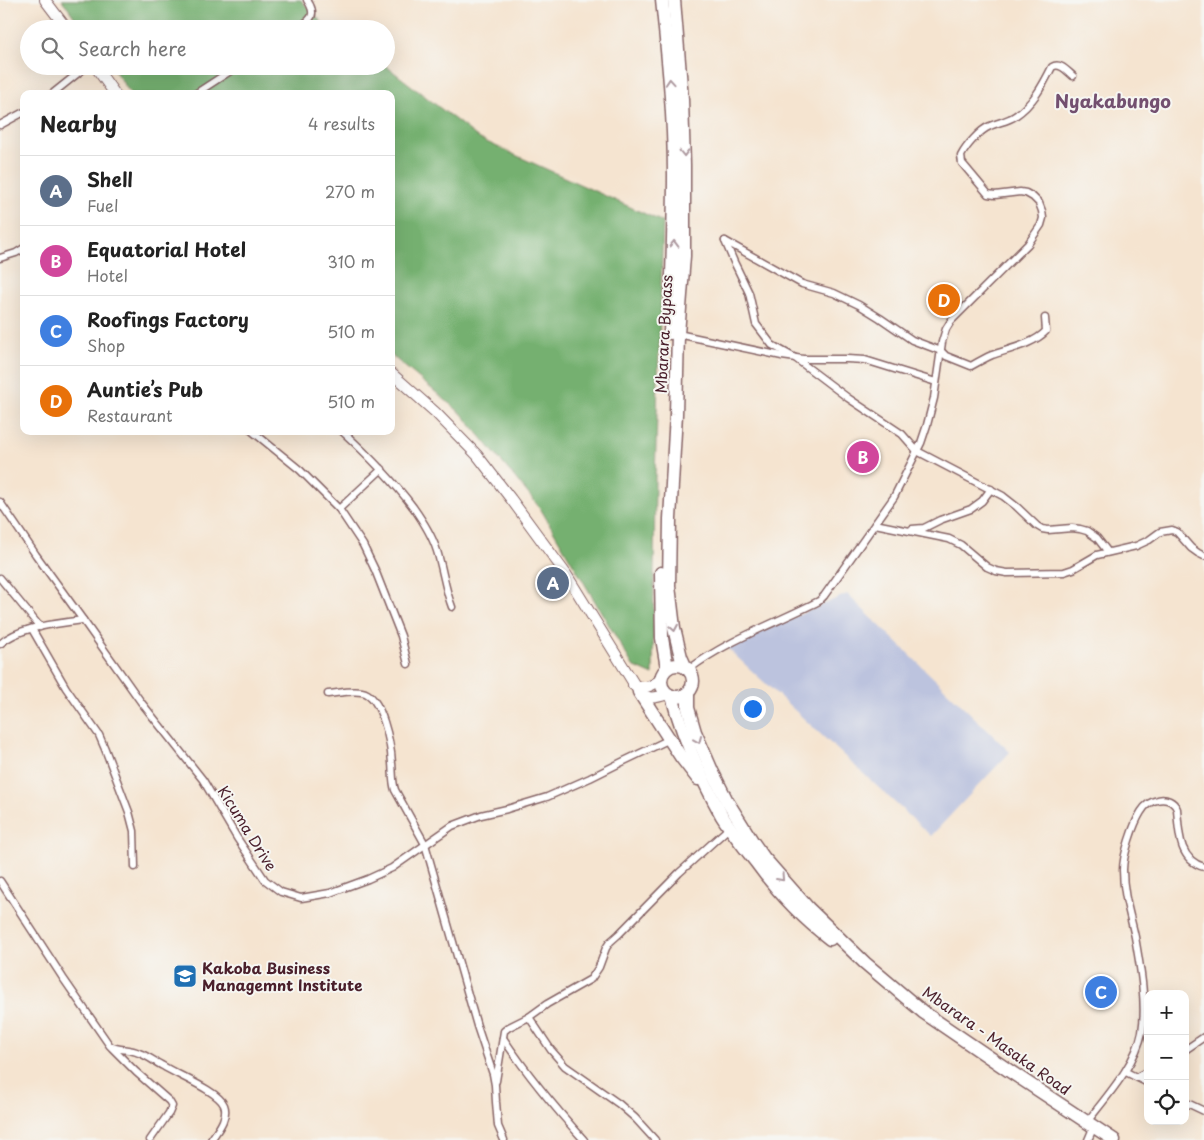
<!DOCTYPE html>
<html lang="en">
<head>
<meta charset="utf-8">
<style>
  :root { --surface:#fff; --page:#f2f2f2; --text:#222; --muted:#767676; --line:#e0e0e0; --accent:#0b8043 }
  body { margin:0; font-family:"Playpen Sans",sans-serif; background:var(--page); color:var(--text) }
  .controls { position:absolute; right:15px; bottom:15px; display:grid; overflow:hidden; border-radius:10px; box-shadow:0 5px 20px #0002 }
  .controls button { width:45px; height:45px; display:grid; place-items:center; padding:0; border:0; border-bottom:1px solid var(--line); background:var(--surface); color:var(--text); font:25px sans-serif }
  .you { position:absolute; left:752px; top:708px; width:18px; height:18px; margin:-12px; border:4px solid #fff; border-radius:50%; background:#1a73e8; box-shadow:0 0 0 8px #1a73e833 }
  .badge { display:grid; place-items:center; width:32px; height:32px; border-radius:50%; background:var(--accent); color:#fff; font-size:16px; font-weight:700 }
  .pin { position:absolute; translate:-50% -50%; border:2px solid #fff; box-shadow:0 1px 5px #0006 }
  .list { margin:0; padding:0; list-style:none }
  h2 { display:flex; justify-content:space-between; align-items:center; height:65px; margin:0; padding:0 20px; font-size:21px }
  h2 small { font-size:16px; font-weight:400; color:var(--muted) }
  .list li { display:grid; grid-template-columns:32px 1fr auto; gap:15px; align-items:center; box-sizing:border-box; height:70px; padding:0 20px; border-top:1px solid var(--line) }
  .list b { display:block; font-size:19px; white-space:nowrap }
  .list p { margin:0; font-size:16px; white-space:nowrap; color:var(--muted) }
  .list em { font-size:16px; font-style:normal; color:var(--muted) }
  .icon { flex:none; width:28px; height:28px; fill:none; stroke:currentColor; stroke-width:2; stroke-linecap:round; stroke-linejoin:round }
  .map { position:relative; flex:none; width:1204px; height:1140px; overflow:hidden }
  .search { position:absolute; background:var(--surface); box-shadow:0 5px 20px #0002; left:20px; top:20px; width:375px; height:55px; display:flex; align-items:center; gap:12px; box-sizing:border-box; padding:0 18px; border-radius:28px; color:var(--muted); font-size:19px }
  .panel { position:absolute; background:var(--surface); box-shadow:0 5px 20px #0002; left:20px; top:90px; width:375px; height:345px; border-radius:10px }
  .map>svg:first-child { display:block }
  .industrial { fill:#bcc3de }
  .forest { fill:#75b06f; stroke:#60684d }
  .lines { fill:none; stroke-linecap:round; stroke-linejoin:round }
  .street-casing { stroke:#866465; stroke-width:9 }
  .primary-casing { stroke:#866465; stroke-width:12 }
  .highway-casing { stroke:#866465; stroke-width:15 }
  .street { stroke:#fff; stroke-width:6 }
  .primary { stroke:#fff; stroke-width:10 }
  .highway { stroke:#fff; stroke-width:12 }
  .oneway { stroke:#ae9aa0 }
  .labels { text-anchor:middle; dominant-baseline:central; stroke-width:4; stroke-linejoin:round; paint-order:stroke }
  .street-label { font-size:15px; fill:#4a1f2b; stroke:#f6f6f2 }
  .poi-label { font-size:15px; font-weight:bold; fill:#4a1f2b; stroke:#f6f6f2; text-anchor:start }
  .quarter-label { font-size:18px; font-weight:bold; fill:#735070; stroke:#f6f6f2 }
</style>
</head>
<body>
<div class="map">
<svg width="1204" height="1140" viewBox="0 0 1204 1140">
  <rect width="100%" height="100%" fill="#f6f6f2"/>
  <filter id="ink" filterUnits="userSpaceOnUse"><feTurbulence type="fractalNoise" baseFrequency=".02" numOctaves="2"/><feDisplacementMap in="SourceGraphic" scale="10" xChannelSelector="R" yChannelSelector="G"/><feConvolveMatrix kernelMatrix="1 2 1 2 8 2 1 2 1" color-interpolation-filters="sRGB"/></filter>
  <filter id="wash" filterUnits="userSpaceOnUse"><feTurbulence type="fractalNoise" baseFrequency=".0096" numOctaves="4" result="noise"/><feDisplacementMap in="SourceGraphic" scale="20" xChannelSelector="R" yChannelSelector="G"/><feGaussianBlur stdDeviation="1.12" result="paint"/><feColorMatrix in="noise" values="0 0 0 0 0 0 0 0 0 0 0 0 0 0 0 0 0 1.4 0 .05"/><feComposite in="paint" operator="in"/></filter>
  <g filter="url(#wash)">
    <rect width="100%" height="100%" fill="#f5e4d0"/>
    <polygon class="industrial" points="847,594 1010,752 931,836 726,647"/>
    <g class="forest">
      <polygon points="62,0 301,0 328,29 83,29"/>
      <polygon points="111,66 386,66 480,139 663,222 655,478 653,675 633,666 540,508 462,414 391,355 391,94 131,94"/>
    </g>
  </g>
  <g filter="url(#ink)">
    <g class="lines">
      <g class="street-casing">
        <g id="street">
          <path d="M297 29C310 20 318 16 307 0"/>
          <polyline points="52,94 87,66"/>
          <polyline points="195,94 238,66"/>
          <polyline points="0,125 24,112"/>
          <polyline points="725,241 734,262 738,270 749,293 756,324 772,345 795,358 848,398 902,434 917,451 1003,496 1017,507 1037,526 1042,529 1048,530 1072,528 1080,529 1087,531 1097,538 1108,552"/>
          <path d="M725 241 802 284 834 293 859 305 880 318 912 340 941 351 946 356 971 366C978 362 985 358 992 355 1009 349 1034 344 1046 331L1045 318"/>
          <polyline points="0,258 16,253 24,248"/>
          <polyline points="678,334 782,356 803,359 847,359 865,360 936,382"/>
          <polyline points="252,431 300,470 339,509 363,545 375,570 401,636 408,664"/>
          <path d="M342 431C368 455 392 479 413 507 423 521 432 535 437 551 443 570 445 589 452 607"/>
          <polyline points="0,502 36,555 83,620 141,702 203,780 237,838 265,880 281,892 301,898 330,893 368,879 392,868 452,826 481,815 507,809 547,797 590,778 622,762 670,739"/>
          <polyline points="339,509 382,469"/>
          <polyline points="875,524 949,539 961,545 987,567 996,571 1007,573 1064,572 1073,569 1097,555 1136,546 1149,540 1160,532 1172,530 1177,532 1191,548 1198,553 1204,556"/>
          <polyline points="912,529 924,528 940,520 971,509 982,501 991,489"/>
          <polyline points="0,578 40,627"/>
          <polyline points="32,629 66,688 99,735 105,749 129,812 134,831 135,867"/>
          <path d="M0 644C20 626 57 624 83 620"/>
          <path d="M688 670C729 639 774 624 819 601L824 596 894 497 921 443 927 425 934 398 942 342 946 329 951 321 1028 244 1041 225 1043 218 1042 211 1039 203 1033 197 1026 193 1020 192 995 195 988 194 962 163 961 156C966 146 980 130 990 126 999 122 1008 121 1015 116 1033 104 1043 85 1052 67 1060 62 1067 71 1073 76"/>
          <path d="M328 694C339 693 352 690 362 692 382 695 391 746 392 763 393 772 392 781 395 790L425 844 477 1026 493 1074 495 1085 496 1102 498 1126 504 1140"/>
          <path d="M0 881 63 978 110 1046C120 1051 129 1048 139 1053 148 1056 155 1062 163 1066 177 1075 218 1091 224 1105 229 1117 217 1131 211 1140"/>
          <polyline points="529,1017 551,1050 565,1066 619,1104 635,1118 655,1140"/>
          <path d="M503 1038C527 1074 555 1108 584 1140"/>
          <polyline points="112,1048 136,1072 169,1101 172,1106 169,1113 150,1140"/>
          <polyline points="1185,1050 1204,1037"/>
          <polyline points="1126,1072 1148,1083"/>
          <polyline points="1137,1077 1148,1071"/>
          <polyline points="496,1081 504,1031 509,1027 529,1017 547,1004 591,979 599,967 606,948 610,942 619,934 679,873 730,827"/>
          <polyline points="1185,1102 1204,1111"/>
          <path d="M1087 1122C1107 1096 1136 1064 1142 1032 1147 1003 1140 966 1135 937 1130 914 1123 894 1123 870 1123 855 1133 825 1141 812 1148 799 1170 793 1177 809 1179 831 1178 860 1204 867"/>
          <polyline points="1088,1140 1094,1126"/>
        </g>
      </g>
      <g class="primary-casing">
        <g id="primary">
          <polyline points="45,0 67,29"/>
          <polyline points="95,66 115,94"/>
          <path d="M391 373 435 412 477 455 511 499 566 574 639 692C649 700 656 698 667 694"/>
          <path d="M633 685C646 689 650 687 660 680"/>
        </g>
      </g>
      <g class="highway-casing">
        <g id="highway">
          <path d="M662 0C668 58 674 116 674 174 674 227 672 280 670 333"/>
          <polyline points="674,0 682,99 684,165 684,256 678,334 676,414 670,519 669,586 674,628 681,657 686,668"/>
          <polyline points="661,573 662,638 667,668"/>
          <circle cx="677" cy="681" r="16"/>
          <polyline points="639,692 681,757 698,779"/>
          <polyline points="688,693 688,708 695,732 712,771 727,801 752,841 764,858 808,908 865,963 923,1012 1011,1072 1114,1140"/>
          <path d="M672 696C683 738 701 778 722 816 732 832 744 847 756 862 777 891 801 917 830 939"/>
        </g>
      </g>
      <use href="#street" class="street"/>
      <use href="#primary" class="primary"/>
      <use href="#highway" class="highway"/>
    </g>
    <defs><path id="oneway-chevron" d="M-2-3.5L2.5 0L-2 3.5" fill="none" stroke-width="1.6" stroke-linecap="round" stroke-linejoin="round" transform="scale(1.25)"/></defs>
    <g class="oneway">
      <use href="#oneway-chevron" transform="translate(670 82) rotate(-94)"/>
      <use href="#oneway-chevron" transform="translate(684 153) rotate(88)"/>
      <use href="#oneway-chevron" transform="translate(674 244) rotate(-89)"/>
      <use href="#oneway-chevron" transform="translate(674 628) rotate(80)"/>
      <use href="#oneway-chevron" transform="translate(698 740) rotate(67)"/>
      <use href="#oneway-chevron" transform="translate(781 878) rotate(48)"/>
    </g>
  </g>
  <defs>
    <g id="school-square" transform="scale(1.25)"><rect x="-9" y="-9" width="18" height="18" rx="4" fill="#1f6fb2" stroke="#f6f6f2"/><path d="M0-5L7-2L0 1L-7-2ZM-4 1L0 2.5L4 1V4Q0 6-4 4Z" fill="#fff"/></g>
  </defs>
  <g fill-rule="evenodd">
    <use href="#school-square" x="185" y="976"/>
  </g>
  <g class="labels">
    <g class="street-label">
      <text transform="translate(663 334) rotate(-87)">Mbarara Bypass</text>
      <text transform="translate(248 828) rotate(58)">Kicuma Drive</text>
      <text transform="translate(997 1040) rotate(35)">Mbarara - Masaka Road</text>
    </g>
    <g class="poi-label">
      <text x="202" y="967">Kakoba Business<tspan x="202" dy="17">Managemnt Institute</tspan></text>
    </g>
    <g class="quarter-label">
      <text x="1113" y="100">Nyakabungo</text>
    </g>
  </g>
</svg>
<div class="controls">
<button>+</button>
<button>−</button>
<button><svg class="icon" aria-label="locate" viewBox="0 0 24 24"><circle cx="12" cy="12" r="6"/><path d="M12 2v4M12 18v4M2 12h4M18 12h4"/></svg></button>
</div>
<div class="you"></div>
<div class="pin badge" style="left:553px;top:583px;background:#5c6f8a">A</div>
<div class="pin badge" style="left:863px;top:457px;background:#d1479c">B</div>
<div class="pin badge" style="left:1101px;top:992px;background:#3f7fe0">C</div>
<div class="pin badge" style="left:944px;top:300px;background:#e8710a">D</div>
<div class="search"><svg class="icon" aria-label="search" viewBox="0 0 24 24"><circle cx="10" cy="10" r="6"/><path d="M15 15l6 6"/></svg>Search here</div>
<section class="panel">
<h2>Nearby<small>4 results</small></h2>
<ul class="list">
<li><span class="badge" style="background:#5c6f8a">A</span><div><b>Shell</b><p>Fuel</p></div><em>270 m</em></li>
<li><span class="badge" style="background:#d1479c">B</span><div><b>Equatorial Hotel</b><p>Hotel</p></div><em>310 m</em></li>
<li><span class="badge" style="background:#3f7fe0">C</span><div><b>Roofings Factory</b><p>Shop</p></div><em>510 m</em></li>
<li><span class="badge" style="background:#e8710a">D</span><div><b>Auntie’s Pub</b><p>Restaurant</p></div><em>510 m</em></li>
</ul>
</section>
</div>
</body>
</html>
